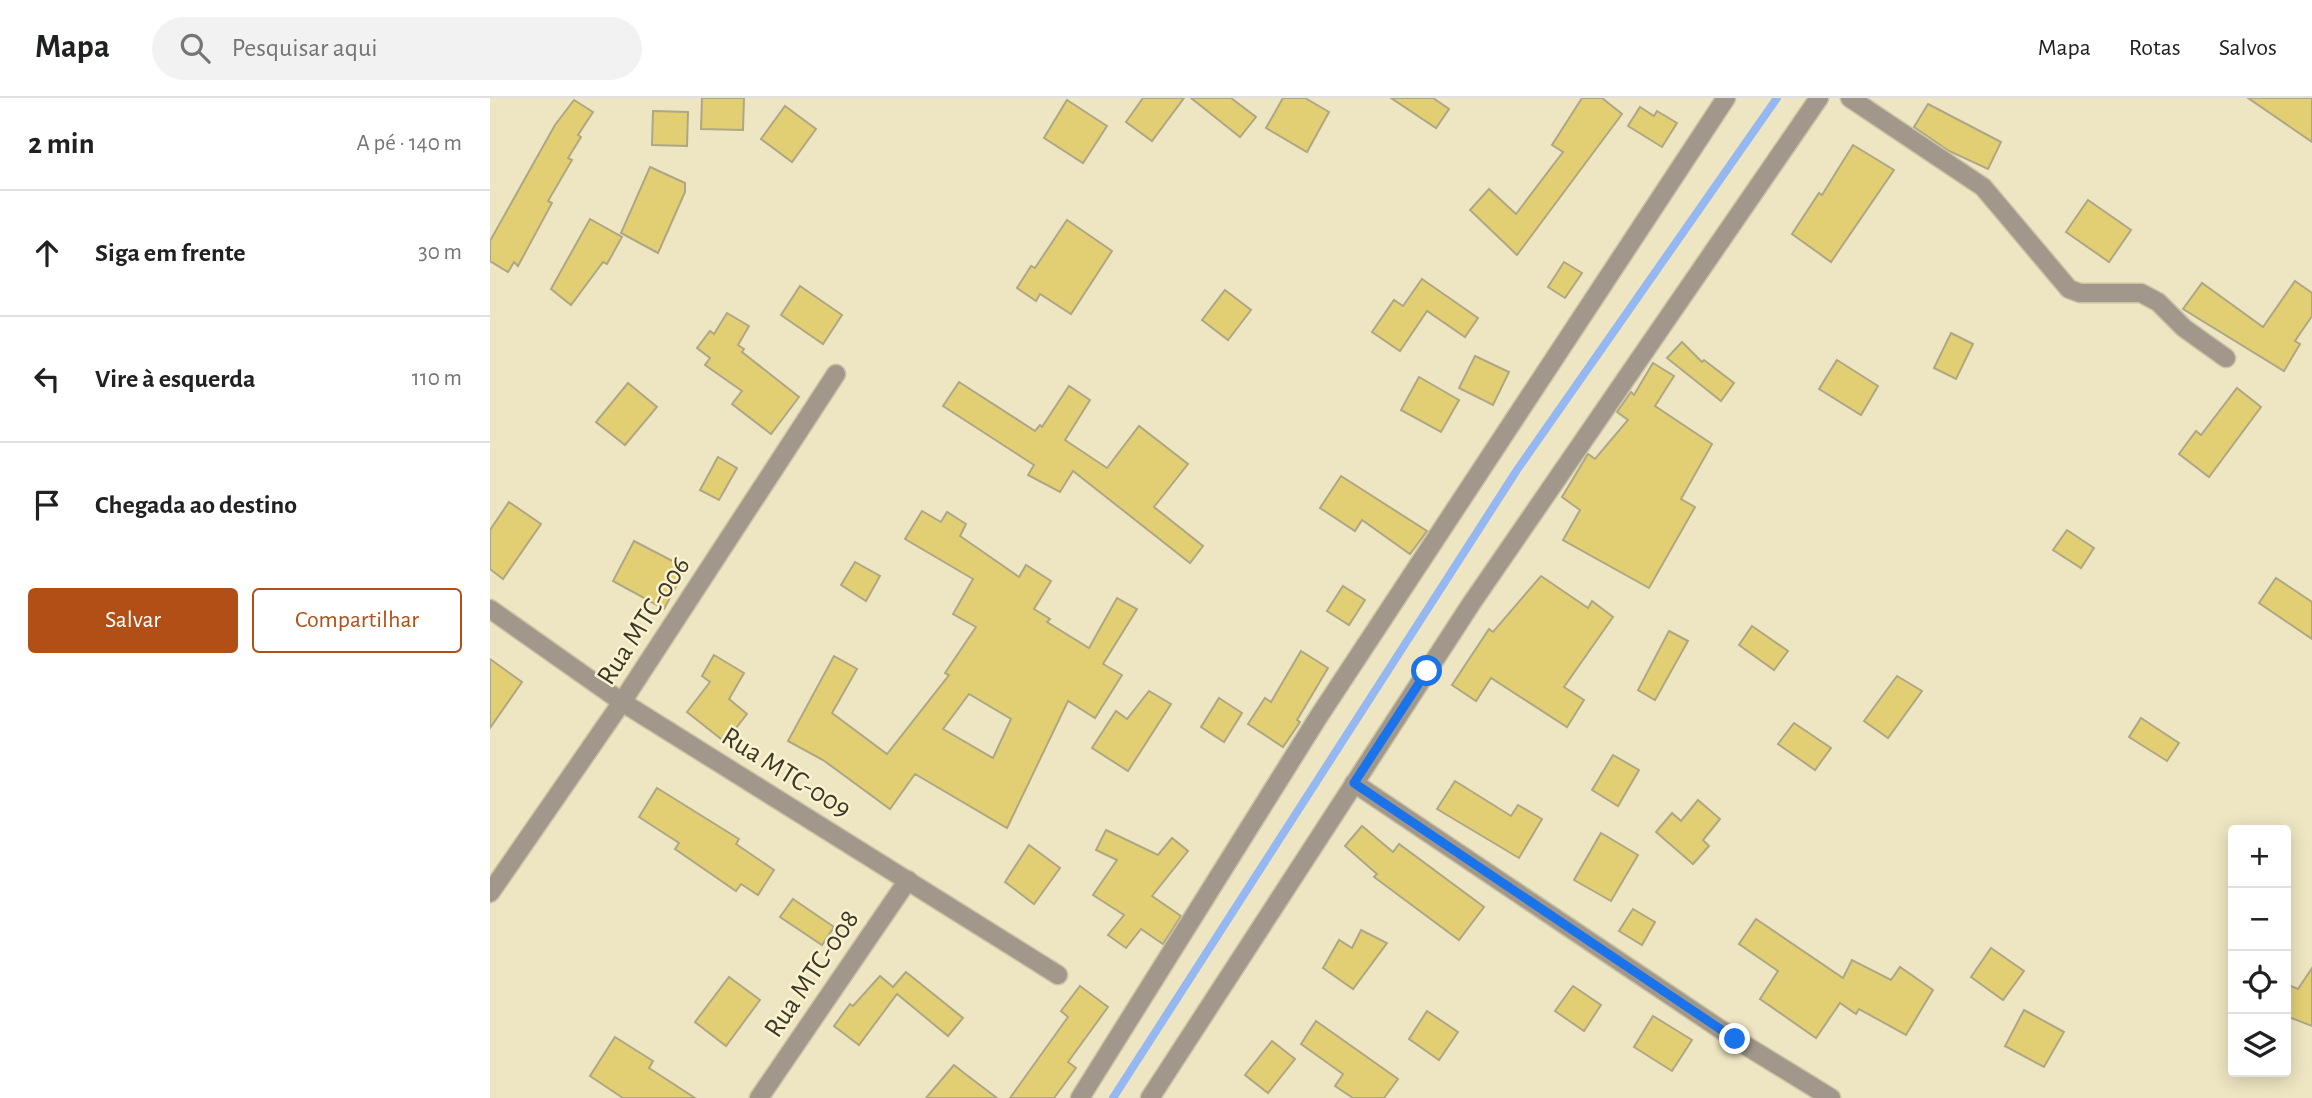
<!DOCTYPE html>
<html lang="pt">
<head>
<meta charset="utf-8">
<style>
  :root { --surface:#fff; --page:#f2f2f2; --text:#202124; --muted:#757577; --line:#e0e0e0; --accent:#b24f16 }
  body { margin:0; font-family:"Alegreya Sans",sans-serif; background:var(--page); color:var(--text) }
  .controls { position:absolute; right:21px; bottom:21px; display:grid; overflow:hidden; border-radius:7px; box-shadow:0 4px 18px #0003 }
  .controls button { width:63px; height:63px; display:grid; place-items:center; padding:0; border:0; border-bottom:2px solid var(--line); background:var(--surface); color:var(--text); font:35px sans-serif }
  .stop { position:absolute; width:21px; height:21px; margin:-16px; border:5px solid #1a73e8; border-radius:50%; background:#fff }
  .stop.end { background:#1a73e8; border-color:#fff; box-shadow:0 2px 7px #0008 }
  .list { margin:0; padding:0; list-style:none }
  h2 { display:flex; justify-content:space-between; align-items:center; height:91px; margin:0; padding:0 28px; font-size:30px }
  h2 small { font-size:23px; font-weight:400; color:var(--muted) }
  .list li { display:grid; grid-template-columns:46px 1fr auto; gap:21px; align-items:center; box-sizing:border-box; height:126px; padding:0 28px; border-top:2px solid var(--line) }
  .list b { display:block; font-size:26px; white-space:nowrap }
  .list em { font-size:23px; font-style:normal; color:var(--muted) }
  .actions { display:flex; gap:14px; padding:21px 28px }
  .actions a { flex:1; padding:16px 0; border:2px solid var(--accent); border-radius:7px; text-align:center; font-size:24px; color:var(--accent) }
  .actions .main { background:var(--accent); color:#fff }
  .icon { flex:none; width:38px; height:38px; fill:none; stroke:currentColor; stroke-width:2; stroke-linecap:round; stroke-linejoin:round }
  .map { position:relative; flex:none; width:1822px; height:1000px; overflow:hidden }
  header { display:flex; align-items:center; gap:42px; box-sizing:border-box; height:98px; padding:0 35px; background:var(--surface); border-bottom:2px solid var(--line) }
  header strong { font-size:33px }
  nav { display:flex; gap:38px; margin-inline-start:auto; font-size:24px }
  .search { width:490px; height:63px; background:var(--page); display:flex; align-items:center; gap:18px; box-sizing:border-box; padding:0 24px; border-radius:38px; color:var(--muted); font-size:26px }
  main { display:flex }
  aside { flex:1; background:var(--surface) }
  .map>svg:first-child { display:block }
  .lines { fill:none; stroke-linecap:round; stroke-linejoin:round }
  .stream { stroke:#95b7f2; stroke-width:8 }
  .building { fill:#e3cf73; stroke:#aea784; stroke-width:2; fill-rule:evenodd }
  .minor-casing { stroke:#cac3a4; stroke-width:21 }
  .minor { stroke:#a1978b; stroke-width:18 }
  .route { stroke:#1a73e8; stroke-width:9 }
  .labels { text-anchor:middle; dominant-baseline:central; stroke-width:5; stroke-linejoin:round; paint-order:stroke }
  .street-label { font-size:28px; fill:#3b382a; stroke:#fbf3cf }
</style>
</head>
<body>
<header>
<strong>Mapa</strong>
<div class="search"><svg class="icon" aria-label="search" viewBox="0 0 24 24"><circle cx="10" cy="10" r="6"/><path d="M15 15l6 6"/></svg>Pesquisar aqui</div>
<nav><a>Mapa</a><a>Rotas</a><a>Salvos</a></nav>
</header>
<main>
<aside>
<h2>2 min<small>A pé · 140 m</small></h2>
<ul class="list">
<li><svg class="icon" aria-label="ahead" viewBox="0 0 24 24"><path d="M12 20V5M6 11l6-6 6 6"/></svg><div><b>Siga em frente</b></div><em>30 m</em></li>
<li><svg class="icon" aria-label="left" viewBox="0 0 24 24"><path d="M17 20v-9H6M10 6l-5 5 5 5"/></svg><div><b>Vire à esquerda</b></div><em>110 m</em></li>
<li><svg class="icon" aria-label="arrive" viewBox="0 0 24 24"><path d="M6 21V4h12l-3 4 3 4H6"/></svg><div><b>Chegada ao destino</b></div></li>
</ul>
<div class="actions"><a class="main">Salvar</a><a>Compartilhar</a></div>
</aside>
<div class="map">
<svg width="1822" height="1000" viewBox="0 0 1822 1000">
  <rect width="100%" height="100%" fill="#eee6c2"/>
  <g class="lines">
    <polyline class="stream" points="623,1000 1027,372 1287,0"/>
  </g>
  <g class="building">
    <polygon points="212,0 254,0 253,32 211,31"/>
    <polygon points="653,0 694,0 662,43 636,24"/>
    <polygon points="701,0 741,0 766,19 750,39"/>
    <polygon points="793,0 815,0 839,14 817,54 776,30"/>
    <polygon points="901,0 943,0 959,11 946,30"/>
    <polygon points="1092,0 1112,0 1132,16 1027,157 980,112 999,91 1026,116 1073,54 1062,47"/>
    <polygon points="1758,0 1822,0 1822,44"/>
    <polygon points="84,2 103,14 88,37 91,39 78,60 82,62 58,103 62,105 28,168 24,164 18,174 0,163 0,143 65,27"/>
    <polygon points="577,2 617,28 593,65 554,40"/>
    <polygon points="1438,6 1511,44 1498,71 1459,53 1424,29"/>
    <polygon points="295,8 326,31 302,64 271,41"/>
    <polygon points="1150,9 1164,18 1167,13 1187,25 1172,49 1138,28"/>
    <polygon points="163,13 198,14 197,48 162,47"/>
    <polygon points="1363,47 1404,72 1341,164 1302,136 1329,95 1332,97"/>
    <polygon points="160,69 195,85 195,94 168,155 131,135"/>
    <polygon points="1598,102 1641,132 1619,164 1576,134"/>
    <polygon points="100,121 132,139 117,166 113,164 81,207 61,191"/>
    <polygon points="577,122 622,153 581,216 550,196 546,203 527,190 541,168 545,170"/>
    <polygon points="1074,164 1092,175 1075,200 1058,189"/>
    <polygon points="932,181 988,220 975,239 937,213 910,253 882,234 904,202 913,208"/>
    <polygon points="1805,183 1822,195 1822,218 1805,243 1810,246 1794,273 1693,211 1712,185 1773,229"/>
    <polygon points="310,188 352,217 333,246 291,217"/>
    <polygon points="735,192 761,212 738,242 712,222"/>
    <polygon points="237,215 259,228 248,247 254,251 252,254 309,299 281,336 242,306 252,293 215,267 220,260 207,250 220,233 224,236"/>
    <polygon points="1461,235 1483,246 1466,281 1444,270"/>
    <polygon points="1192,244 1212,264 1214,262 1244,285 1231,303 1177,260"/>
    <polygon points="985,258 1019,274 1003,307 969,290"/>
    <polygon points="1347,262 1388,288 1371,317 1329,291"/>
    <polygon points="1163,265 1184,278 1165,308 1222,346 1191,401 1205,409 1159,490 1073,442 1090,412 1072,399 1098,356 1105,361 1138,322 1127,314 1141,294 1144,297"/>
    <polygon points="929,279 969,302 951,334 911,312"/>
    <polygon points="469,284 545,333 550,327 552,329 579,288 600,302 575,342 617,370 649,328 698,366 664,409 713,448 700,465 583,373 570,394 538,377 544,367 453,308"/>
    <polygon points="138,285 167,309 135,347 106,324"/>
    <polygon points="1747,290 1771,309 1719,379 1689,356 1706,333 1711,337"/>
    <polygon points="228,359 247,370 229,402 210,392"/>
    <polygon points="851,378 937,433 920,456 872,422 865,433 830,410"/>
    <polygon points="19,404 51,426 13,481 0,471 0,432"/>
    <path d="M432 413 451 424 457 414 476 426 470 438 529 479 536 467 561 483 544 511 560 521 557 524 599 550 627 500 647 511 613 566 632 577 605 620 578 603 517 730 425 676 400 711 333 662 298 643 344 558 367 571 342 615 397 656 459 577 455 575 486 529 463 516 483 481 415 441ZM479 596 521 621 503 660 453 631Z"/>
    <polygon points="1577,432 1604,450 1591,470 1563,452"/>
    <polygon points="144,443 196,470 174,511 123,483"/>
    <polygon points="365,464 390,478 376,503 351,487"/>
    <polygon points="1051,478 1098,510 1102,503 1123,519 1074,589 1094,602 1077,629 1001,580 986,603 962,587 999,531 1003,534"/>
    <polygon points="1786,480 1822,504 1822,541 1769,505"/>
    <polygon points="853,488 875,502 859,527 837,513"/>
    <polygon points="1262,528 1298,553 1284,572 1249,547"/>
    <polygon points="1179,533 1198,543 1165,602 1148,592"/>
    <polygon points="811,553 838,570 807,622 810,624 793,649 758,626 775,600 781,604"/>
    <polygon points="224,557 254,575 239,601 257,616 235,644 197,614 220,584 212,578"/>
    <polygon points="0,561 32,584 0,630"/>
    <polygon points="1407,578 1432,593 1398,640 1374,623"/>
    <polygon points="659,593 681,606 638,673 602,650 626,613 637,621"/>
    <polygon points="729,600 752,615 734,644 711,629"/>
    <polygon points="1651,620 1689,645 1677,663 1639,639"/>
    <polygon points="1304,625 1341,650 1325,672 1288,646"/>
    <polygon points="1123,657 1149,672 1128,708 1102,692"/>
    <polygon points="965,683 1021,718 1028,707 1052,721 1029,760 947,711"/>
    <polygon points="167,690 249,741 246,746 284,772 268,797 251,786 246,793 185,751 189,745 149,719"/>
    <polygon points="1208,702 1230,721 1213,742 1219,748 1203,766 1166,734 1182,715 1191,723"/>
    <polygon points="872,728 903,754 909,746 994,809 969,842 884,779 887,776 855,748"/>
    <polygon points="616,732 668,757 682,740 698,753 662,798 691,818 673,846 651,831 636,850 618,837 634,817 603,797 627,762 606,752"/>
    <polygon points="1111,735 1148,757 1121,803 1084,782"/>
    <polygon points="539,747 570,770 544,806 515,784"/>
    <polygon points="303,801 344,829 332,847 290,819"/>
    <polygon points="1143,811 1165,824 1152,847 1129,833"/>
    <polygon points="1266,821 1353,880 1362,862 1401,882 1410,869 1443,892 1416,937 1369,911 1366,916 1350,905 1326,940 1270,901 1288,873 1249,846"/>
    <polygon points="871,832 897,845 863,891 833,870 849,842 862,850"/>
    <polygon points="1501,850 1534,873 1513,902 1481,879"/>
    <polygon points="1822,870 1822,928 1796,918 1796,886 1808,891"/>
    <polygon points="416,874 473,920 458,938 407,896 369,947 344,928 360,906 363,908 390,878 403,889"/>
    <polygon points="239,879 270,902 236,948 205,924"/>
    <polygon points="590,888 618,909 578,964 586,970 564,1000 520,1000 578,919 571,913"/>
    <polygon points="1083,888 1111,907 1094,933 1065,913"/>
    <polygon points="1534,912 1574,934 1554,969 1515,948"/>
    <polygon points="937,913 968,934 949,962 919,941"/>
    <polygon points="1163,918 1202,942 1182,973 1144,949"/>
    <polygon points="826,923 908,981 894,1000 863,1000 845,988 853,976 811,946"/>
    <polygon points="125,939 163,963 159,970 205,1000 133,1000 100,978"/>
    <polygon points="782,943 805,961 778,995 755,977"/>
    <polygon points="464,967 474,975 507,1000 436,1000"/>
  </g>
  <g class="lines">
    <g class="minor-casing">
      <g id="minor">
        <polyline points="1360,0 1493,89 1579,191 1590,195 1651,195 1668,204 1694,230 1736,260"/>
        <polyline points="0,511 132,604 568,877"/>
        <polyline points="864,685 1245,941 1341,1000"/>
        <polyline points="0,795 132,604 346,276"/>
        <polyline points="269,1000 418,782"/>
        <polyline points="590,1000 829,618 1236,0"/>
        <polyline points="660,1000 981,506 1329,0"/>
      </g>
    </g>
    <use href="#minor" class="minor"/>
  </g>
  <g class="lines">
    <polyline class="route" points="937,573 864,685 1245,941"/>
  </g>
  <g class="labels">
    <g class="street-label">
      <text transform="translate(154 523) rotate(-57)">Rua MTC-006</text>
      <text transform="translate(296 675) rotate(32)">Rua MTC-009</text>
      <text transform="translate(322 876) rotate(-56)">Rua MTC-008</text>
    </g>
  </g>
</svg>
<div class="controls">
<button>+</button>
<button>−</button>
<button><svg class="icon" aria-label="locate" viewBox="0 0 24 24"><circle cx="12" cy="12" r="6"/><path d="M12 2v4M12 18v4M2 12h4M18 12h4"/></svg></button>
<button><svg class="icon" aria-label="layers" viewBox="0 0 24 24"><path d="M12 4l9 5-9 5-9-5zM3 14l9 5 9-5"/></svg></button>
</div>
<div class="stop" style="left:937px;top:573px"></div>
<div class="stop end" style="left:1245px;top:941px"></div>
</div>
</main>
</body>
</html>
